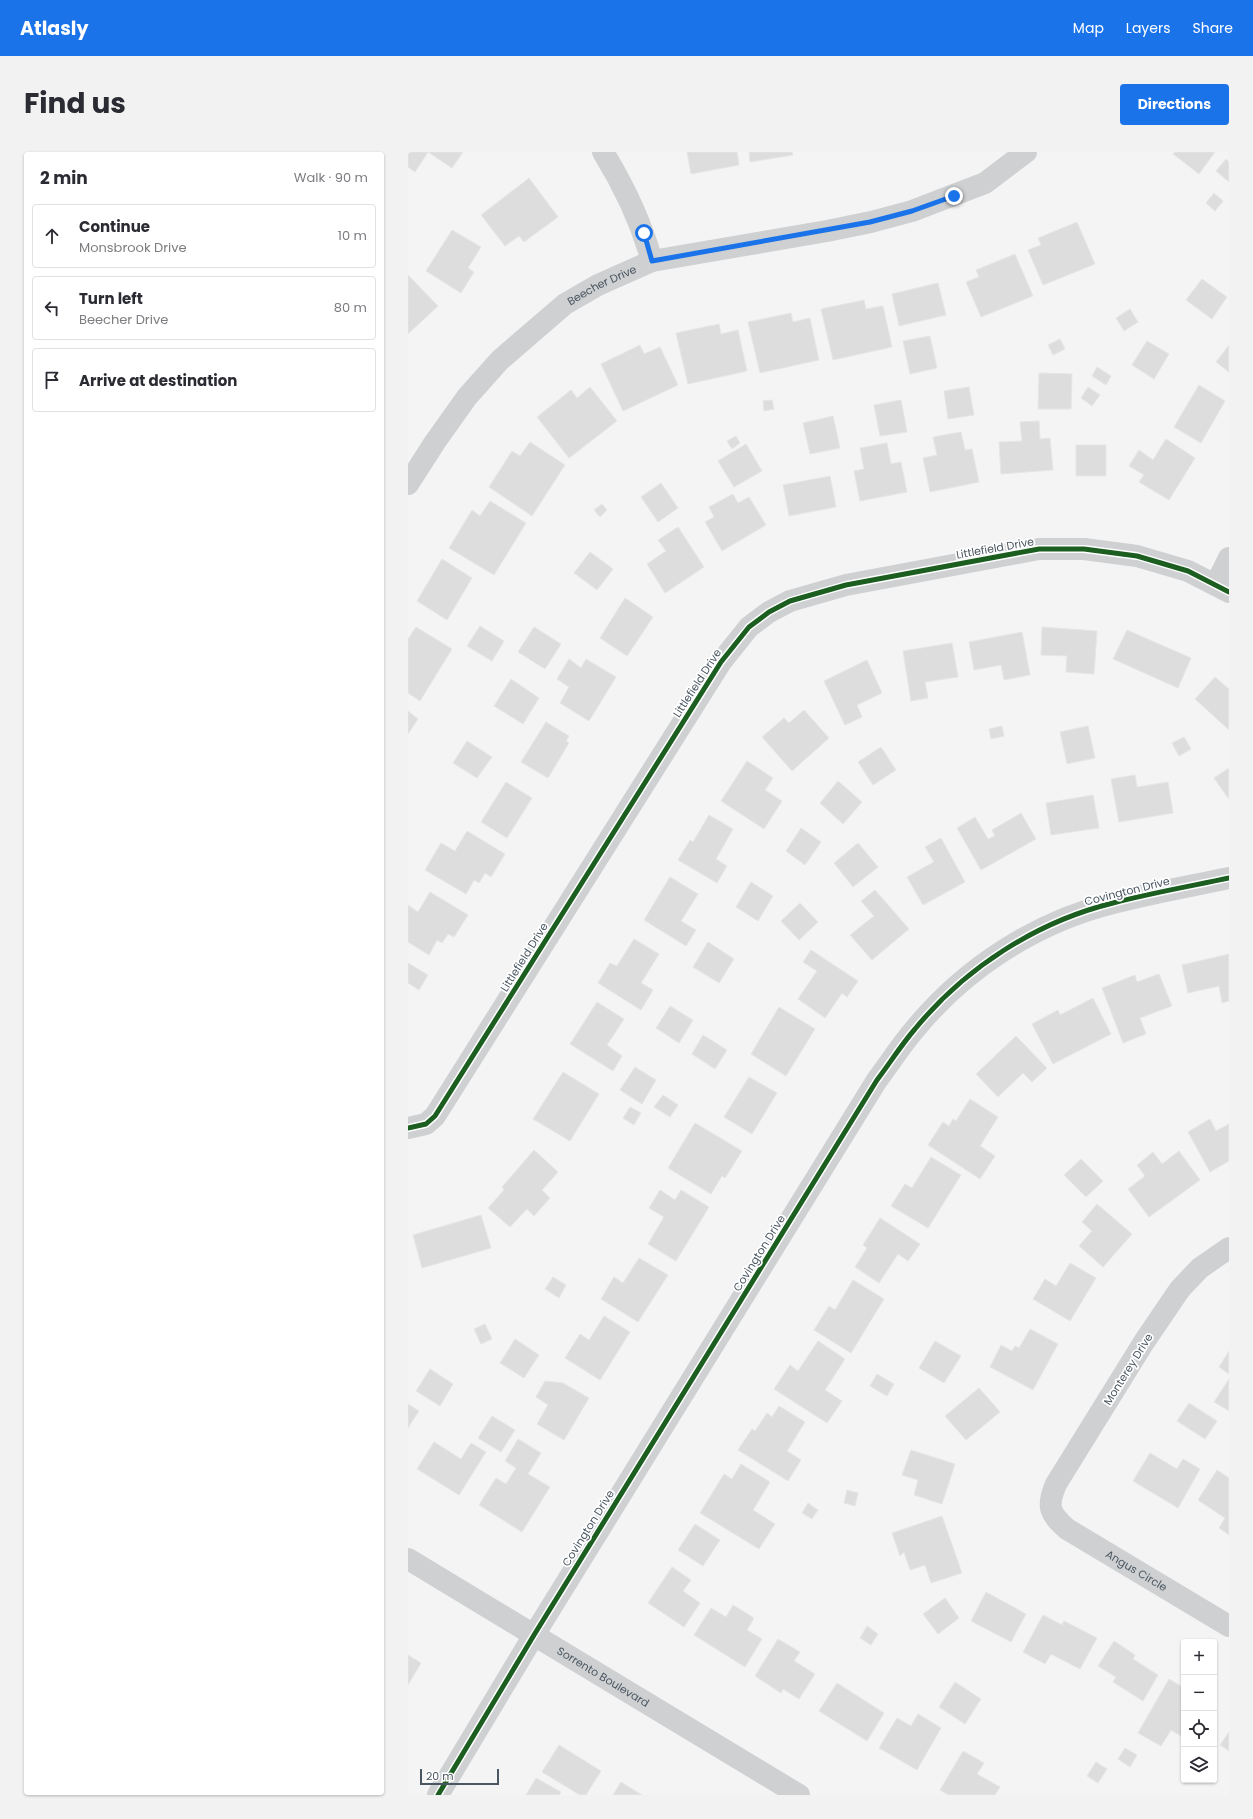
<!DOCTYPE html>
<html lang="en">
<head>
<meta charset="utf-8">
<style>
  :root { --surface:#fff; --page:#f2f2f3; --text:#2b2b33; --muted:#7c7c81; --line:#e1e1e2; --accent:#1a73e8 }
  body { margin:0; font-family:Poppins,sans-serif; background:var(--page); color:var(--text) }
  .controls { position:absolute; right:12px; bottom:12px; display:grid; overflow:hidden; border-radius:4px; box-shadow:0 1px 3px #0004 }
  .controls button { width:36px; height:36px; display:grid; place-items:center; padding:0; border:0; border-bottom:1px solid var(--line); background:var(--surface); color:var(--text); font:20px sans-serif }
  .scale { position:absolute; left:12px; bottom:10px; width:79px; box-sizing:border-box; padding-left:4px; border:2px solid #4a5661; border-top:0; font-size:11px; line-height:14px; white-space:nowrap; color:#4a5661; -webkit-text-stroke:3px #fff; paint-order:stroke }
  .stop { position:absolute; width:12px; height:12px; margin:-9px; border:3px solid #1a73e8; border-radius:50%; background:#fff }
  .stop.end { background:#1a73e8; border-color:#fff; box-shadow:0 1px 4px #0008 }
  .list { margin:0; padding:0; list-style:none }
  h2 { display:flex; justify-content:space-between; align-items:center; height:52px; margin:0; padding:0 16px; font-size:17px }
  h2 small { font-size:13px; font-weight:400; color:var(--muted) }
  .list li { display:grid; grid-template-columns:26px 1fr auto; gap:12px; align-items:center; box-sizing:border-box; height:64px; margin:0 8px 8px; padding:0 8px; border:1px solid var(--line); border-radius:4px }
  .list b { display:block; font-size:15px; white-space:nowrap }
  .list p { margin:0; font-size:13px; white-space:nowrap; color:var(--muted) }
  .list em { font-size:13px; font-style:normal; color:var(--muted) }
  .icon { flex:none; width:22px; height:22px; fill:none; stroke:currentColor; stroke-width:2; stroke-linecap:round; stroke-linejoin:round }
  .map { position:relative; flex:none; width:821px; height:1643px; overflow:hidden; border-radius:4px }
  header { display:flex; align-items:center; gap:24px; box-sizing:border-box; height:56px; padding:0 20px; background:var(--accent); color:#fff }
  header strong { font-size:19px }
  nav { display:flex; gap:22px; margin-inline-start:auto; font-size:14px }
  .intro { display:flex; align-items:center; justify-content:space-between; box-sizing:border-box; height:96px; padding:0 24px }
  h1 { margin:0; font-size:28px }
  .button { padding:10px 18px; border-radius:4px; background:var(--accent); color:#fff; font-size:14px; font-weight:700 }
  main { display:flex; gap:24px; padding:0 24px }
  aside { flex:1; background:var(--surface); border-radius:4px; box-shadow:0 1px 3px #0004 }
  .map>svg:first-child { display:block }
  .building { fill:#ddddde; stroke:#e5e6e7 }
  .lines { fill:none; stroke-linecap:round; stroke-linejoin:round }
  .minor { stroke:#ced0d2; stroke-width:22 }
  .cycleway-casing { stroke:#fff; stroke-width:8 }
  .cycleway { stroke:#1b5e20; stroke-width:5 }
  .route { stroke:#1a73e8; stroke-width:5 }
  .labels { text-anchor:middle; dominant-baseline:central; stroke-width:3.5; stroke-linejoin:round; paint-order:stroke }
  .street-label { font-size:11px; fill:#4a5661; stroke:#fff }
</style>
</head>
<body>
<header>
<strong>Atlasly</strong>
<nav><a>Map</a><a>Layers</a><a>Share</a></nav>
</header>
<div class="intro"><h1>Find us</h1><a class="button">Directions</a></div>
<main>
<aside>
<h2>2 min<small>Walk · 90 m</small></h2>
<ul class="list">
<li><svg class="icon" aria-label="ahead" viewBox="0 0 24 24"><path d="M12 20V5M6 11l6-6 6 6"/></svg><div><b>Continue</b><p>Monsbrook Drive</p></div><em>10 m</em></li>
<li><svg class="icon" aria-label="left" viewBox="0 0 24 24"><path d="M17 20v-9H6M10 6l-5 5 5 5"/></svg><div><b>Turn left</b><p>Beecher Drive</p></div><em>80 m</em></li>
<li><svg class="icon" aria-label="arrive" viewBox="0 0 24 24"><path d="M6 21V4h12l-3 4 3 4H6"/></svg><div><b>Arrive at destination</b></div></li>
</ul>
</aside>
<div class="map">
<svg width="821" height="1643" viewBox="0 0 821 1643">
  <rect width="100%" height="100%" fill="#f4f4f4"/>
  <g class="building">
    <polygon points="0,0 55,0 44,16 20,0 7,20 0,15"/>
    <polygon points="279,0 329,0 331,13 283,22"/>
    <polygon points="341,0 384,0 385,3 342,10"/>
    <polygon points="767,0 807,0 791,22 765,2"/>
    <polygon points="818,7 821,10 821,30 808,19"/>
    <polygon points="121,26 150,65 116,90 111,84 97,94 73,63"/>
    <polygon points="806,41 815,49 807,59 798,51"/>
    <polygon points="669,70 687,112 635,133 620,98 633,93 630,86"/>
    <polygon points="44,78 73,95 60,116 66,120 53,141 18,119"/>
    <polygon points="607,102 625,144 573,165 558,130 571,125 568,118"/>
    <polygon points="0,123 30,154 0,182"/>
    <polygon points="794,127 819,145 804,167 778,148"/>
    <polygon points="530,131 538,163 491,174 484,142"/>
    <polygon points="456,148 458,157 475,154 484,195 425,208 413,157"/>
    <polygon points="722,157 730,170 716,179 708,166"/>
    <polygon points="383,161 385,170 402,166 411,208 352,221 340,170"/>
    <polygon points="311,172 313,182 330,178 339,219 280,232 268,181"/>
    <polygon points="522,184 529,216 502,222 495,189"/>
    <polygon points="652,187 657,197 645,203 640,193"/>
    <polygon points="739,189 761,202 746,227 724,213"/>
    <polygon points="232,193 236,202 252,195 270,233 215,259 193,212"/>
    <polygon points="821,193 821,220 808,210"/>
    <polygon points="689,215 703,224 698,233 684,224"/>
    <polygon points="631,221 664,222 663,257 630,257"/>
    <polygon points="791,233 817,249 793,291 766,275"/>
    <polygon points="182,235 209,269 161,306 129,265 163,238 169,246"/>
    <polygon points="561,235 566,263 540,267 536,239"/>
    <polygon points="680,235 692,243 684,254 673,246"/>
    <polygon points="364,248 366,257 356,259 355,249"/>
    <polygon points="493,248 499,280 472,284 466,253"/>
    <polygon points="425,264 432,296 402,302 395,271"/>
    <polygon points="631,269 632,287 642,286 645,318 593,322 591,290 614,289 612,270"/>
    <polygon points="553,280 557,298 564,297 571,330 522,340 515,306 529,303 525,285"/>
    <polygon points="328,284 332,291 324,297 319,289"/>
    <polygon points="758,287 787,306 761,348 731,330 736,323 721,314 731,298 745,308"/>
    <polygon points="122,290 157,313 124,364 81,335 104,299 112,304"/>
    <polygon points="479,291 483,312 493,310 499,340 452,349 446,319 456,317 452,296"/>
    <polygon points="338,292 354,319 326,335 310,309"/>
    <rect x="668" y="293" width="30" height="31"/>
    <polygon points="422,324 428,355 381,364 375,333"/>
    <polygon points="253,331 270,356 250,370 233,345"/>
    <polygon points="325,342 330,351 341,345 358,373 314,399 297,370 306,365 301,355"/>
    <polygon points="82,349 118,371 86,423 41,396 64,358 72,364"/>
    <polygon points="194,352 199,358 192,365 186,358"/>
    <polygon points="270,375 296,415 257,441 239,412 258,399 250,388"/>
    <polygon points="182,400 205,417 189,438 166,421"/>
    <polygon points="34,407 64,426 39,468 9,449"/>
    <polygon points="217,446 245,465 219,504 192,486"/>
    <polygon points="72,474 96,489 84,509 59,494"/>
    <polygon points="8,475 44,497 12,549 0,541 0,487"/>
    <polygon points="126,475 153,492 137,517 110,500"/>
    <polygon points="634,475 689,479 686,522 658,520 659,504 633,503"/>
    <polygon points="719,478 783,506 770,536 705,507"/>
    <polygon points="614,480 622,523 596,528 593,513 566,518 561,490"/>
    <polygon points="544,491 550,525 517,530 520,546 503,549 495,499"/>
    <polygon points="161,507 173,516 178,507 208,525 181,569 152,551 161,535 149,527"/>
    <polygon points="459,508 474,541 449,553 454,565 437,573 416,529"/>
    <polygon points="807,525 821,537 821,578 787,547"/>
    <polygon points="103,527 131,546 115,572 86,554"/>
    <polygon points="396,558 421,586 384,619 354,585 376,566 381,571"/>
    <polygon points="0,559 10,567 0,582"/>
    <polygon points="138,570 161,584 158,589 161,591 140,626 113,610"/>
    <polygon points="594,574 596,584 583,587 581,577"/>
    <polygon points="680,574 687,606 659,612 652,580"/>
    <polygon points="776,585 783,597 771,604 764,591"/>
    <polygon points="59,589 84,605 69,626 45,611"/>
    <polygon points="473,595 488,618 465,633 450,610"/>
    <polygon points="339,609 365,626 357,638 374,649 356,677 313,649"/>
    <polygon points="821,616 821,645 820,646 806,626"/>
    <polygon points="727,623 729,635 760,630 765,661 711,670 703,627"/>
    <polygon points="430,629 454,650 435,672 412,651"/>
    <polygon points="98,630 124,646 99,686 73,670"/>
    <polygon points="685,643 691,676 643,683 638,651"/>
    <polygon points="613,661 628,687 573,718 549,676 567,665 580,687 587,684 584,678"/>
    <polygon points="301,663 325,677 308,707 319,714 309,731 270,708 282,688 285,690"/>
    <polygon points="393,676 413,690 397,713 378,699"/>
    <polygon points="59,679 97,702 83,725 77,721 71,731 66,728 58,742 17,718 33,691 47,699"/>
    <polygon points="533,686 557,730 515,753 499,725 526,710 517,695"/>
    <polygon points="450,691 470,715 445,735 426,711"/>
    <polygon points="262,725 290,742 273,769 288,778 278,794 236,768"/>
    <polygon points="343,730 365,744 350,769 328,755"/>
    <polygon points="467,738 501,777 464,808 442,783 466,764 453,749"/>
    <polygon points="22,740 60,763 46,785 40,782 34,791 29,788 21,803 0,790 0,753 10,760"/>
    <polygon points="392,751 410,770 391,788 373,769"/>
    <polygon points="226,787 251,802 233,831 245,838 233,858 190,831 202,811 209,814"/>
    <polygon points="300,790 326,807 311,831 285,815"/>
    <polygon points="403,798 450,829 439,845 434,841 417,866 390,847 409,819 395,810"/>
    <polygon points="821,802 821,849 814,851 811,834 780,841 774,813"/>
    <polygon points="0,811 20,823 11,838 0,831"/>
    <polygon points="751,822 764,854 732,866 738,882 715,891 694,836 727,823 729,830"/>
    <polygon points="685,846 703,882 645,912 624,872 650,858 652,863"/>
    <polygon points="189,850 216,867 199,893 214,904 205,919 162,892"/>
    <polygon points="262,854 285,868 271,891 248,876"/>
    <polygon points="371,855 407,877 378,924 343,902"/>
    <polygon points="295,883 319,898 307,917 284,902"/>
    <polygon points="608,884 639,916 624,930 615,921 590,945 568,922"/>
    <polygon points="227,915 248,928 234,952 212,938"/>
    <polygon points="155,920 191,942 162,989 125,967"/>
    <polygon points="341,925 369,941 344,982 316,965"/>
    <polygon points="255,943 270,953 262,965 246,955"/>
    <polygon points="562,947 590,965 572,994 587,1004 572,1027 520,993 535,970 541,974 545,967 548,969"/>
    <polygon points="222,955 233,961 226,973 215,966"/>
    <polygon points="802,967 808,979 821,972 821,1009 802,1020 780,980"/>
    <polygon points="287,971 334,999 317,1026 314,1024 303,1042 260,1016"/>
    <polygon points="126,998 150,1020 134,1038 142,1046 126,1064 119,1057 102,1075 80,1056 96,1038 94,1035"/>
    <polygon points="771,999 792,1028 741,1065 720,1037 737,1024 729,1013 745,1000 754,1012"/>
    <polygon points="523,1005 553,1023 520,1076 483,1054 497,1032 504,1036"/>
    <polygon points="673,1007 695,1029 678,1045 656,1023"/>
    <polygon points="252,1038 267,1048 273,1038 301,1055 268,1109 240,1092 256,1065 241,1056"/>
    <polygon points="689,1052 724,1082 695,1115 671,1094 684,1079 674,1070"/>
    <polygon points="73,1063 83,1096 14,1116 5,1083"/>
    <polygon points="472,1066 512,1092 500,1109 490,1102 471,1131 447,1115 459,1096 455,1093"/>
    <polygon points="231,1106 260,1123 230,1170 193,1147 206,1125 215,1131"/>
    <polygon points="662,1111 688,1126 662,1169 625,1147 637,1127 648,1134"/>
    <polygon points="145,1125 158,1133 151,1146 137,1137"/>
    <polygon points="445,1128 476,1147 443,1201 406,1178 421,1154 427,1158"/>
    <polygon points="196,1164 222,1180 192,1228 157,1206 172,1182 181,1188"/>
    <polygon points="77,1172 84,1187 73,1192 66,1177"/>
    <polygon points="622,1177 650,1192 625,1238 582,1215 593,1193 604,1199 607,1194 611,1196"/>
    <polygon points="107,1187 131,1203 116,1226 92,1211"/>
    <polygon points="410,1189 437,1207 417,1238 434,1249 419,1271 366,1237 382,1213 390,1219"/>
    <polygon points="527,1189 553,1204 536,1231 511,1216"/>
    <polygon points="821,1199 821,1222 811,1215"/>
    <polygon points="22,1217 45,1232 32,1254 8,1239"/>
    <polygon points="469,1222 486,1232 479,1244 462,1234"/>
    <polygon points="821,1227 821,1259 806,1250"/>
    <polygon points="137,1229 155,1231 181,1246 156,1288 129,1272 140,1253 128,1245"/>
    <polygon points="571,1236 592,1260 558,1288 537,1264"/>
    <polygon points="781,1251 809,1269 797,1287 769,1269"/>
    <polygon points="0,1252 11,1259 0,1276"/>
    <polygon points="371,1254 397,1270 379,1299 393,1308 380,1329 330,1298 344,1277 347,1279 359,1261 364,1265"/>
    <polygon points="84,1264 107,1278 93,1300 70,1286"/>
    <polygon points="110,1287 133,1301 120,1322 142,1335 114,1380 71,1353 88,1326 98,1332 108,1316 97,1309"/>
    <polygon points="26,1290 53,1307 63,1291 78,1300 51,1343 9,1317"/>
    <polygon points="503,1298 547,1312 534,1352 506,1343 510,1328 494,1323"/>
    <polygon points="742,1301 769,1317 775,1307 792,1317 770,1356 725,1329"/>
    <polygon points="333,1312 362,1330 345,1358 367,1372 351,1397 292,1361 316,1322 324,1327"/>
    <polygon points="809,1318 821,1326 821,1383 811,1376 817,1366 790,1348"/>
    <polygon points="439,1338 450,1341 447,1354 436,1351"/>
    <polygon points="400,1351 410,1358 404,1367 394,1361"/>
    <polygon points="534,1364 554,1421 523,1431 517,1413 502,1418 496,1400 492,1404 484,1381"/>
    <polygon points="287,1372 312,1388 295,1414 270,1398"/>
    <polygon points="264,1415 283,1428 275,1439 292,1451 276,1475 240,1451"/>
    <polygon points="578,1440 618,1462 603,1490 563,1469"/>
    <polygon points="537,1446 551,1466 530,1482 515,1462"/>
    <polygon points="325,1453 346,1466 339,1478 354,1487 337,1515 286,1483 303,1456 318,1465"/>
    <polygon points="635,1463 654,1473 656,1469 689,1486 672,1517 643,1502 637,1512 615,1500"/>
    <polygon points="459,1474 470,1482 463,1493 452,1486"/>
    <polygon points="370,1487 392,1500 386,1509 407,1522 391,1547 375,1537 373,1541 347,1524"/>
    <polygon points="706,1489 727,1503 725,1507 750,1523 735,1549 705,1530 708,1525 690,1514"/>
    <polygon points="0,1503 13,1511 0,1533"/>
    <polygon points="761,1527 776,1536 776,1586 763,1578 753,1594 730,1581"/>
    <polygon points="547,1530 573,1547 557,1572 531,1555"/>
    <polygon points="429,1531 476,1561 459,1589 411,1559"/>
    <polygon points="510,1562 533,1576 509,1618 471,1596 489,1566 503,1574"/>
    <polygon points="821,1580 821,1599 812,1593"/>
    <polygon points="151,1593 193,1619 178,1643 172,1643 134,1620"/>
    <polygon points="717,1596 729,1603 722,1615 710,1607"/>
    <polygon points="555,1599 576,1611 569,1622 592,1635 587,1643 540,1643 532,1638"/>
    <polygon points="688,1610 699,1617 690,1631 679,1624"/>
    <polygon points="128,1626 153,1640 151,1643 118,1643"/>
    <polygon points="213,1630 234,1643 205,1643"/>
  </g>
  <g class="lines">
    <g class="minor">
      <path d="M195 0C216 34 233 70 244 109"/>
      <path id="s1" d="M0 332 27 290 59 245 92 208 157 152 190 133 244 109 419 79 463 70 504 59 577 31 618 0"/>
      <polyline points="808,432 821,406"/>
      <polyline points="0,976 18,972 27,964 313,510 341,475 361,460 382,449 438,433 631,397 676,397 729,404 780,419 821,440"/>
      <path id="s2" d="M821 1096 792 1116 772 1137 736 1190 648 1332C638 1355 642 1362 659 1377L821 1474"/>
      <path id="s3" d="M0 1407 391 1643"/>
      <path d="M30 1643 126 1483 469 928C482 911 493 893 507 877 557 816 628 770 705 751 743 741 783 734 821 726"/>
    </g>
    <g class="cycleway-casing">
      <g id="cycleway">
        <polyline points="0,976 18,972 27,964 313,510 341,475 361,460 382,449 438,433 631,397 676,397 729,404 780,419 821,440"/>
        <path d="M30 1643 126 1483 469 928C482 911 493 893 507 877 557 816 628 770 705 751 743 741 783 734 821 726"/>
      </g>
    </g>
    <use href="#cycleway" class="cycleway"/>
  </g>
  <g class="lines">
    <polyline class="route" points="236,81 244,109 462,70 504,59 546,44"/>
  </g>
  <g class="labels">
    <g class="street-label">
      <text stroke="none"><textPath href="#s1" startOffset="282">Beecher Drive</textPath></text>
      <text transform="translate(587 396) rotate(-10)">Littlefield Drive</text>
      <text transform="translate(289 531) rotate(-57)">Littlefield Drive</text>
      <text transform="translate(719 739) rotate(-14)">Covington Drive</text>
      <text transform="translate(116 805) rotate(-58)">Littlefield Drive</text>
      <text transform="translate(351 1101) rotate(-58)">Covington Drive</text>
      <text transform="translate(720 1217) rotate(-58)">Monterey Drive</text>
      <text transform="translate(180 1376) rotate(-58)">Covington Drive</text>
      <text stroke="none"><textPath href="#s2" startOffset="428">Angus Circle</textPath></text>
      <text stroke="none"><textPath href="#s3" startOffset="228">Sorrento Boulevard</textPath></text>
    </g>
  </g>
</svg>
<div class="controls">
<button>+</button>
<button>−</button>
<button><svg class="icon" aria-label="locate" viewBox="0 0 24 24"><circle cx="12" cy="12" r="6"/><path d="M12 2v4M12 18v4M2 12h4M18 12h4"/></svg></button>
<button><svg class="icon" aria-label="layers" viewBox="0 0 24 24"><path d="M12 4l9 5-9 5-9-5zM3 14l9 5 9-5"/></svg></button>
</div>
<div class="scale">20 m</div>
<div class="stop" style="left:236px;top:81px"></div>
<div class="stop end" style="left:546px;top:44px"></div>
</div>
</main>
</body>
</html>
